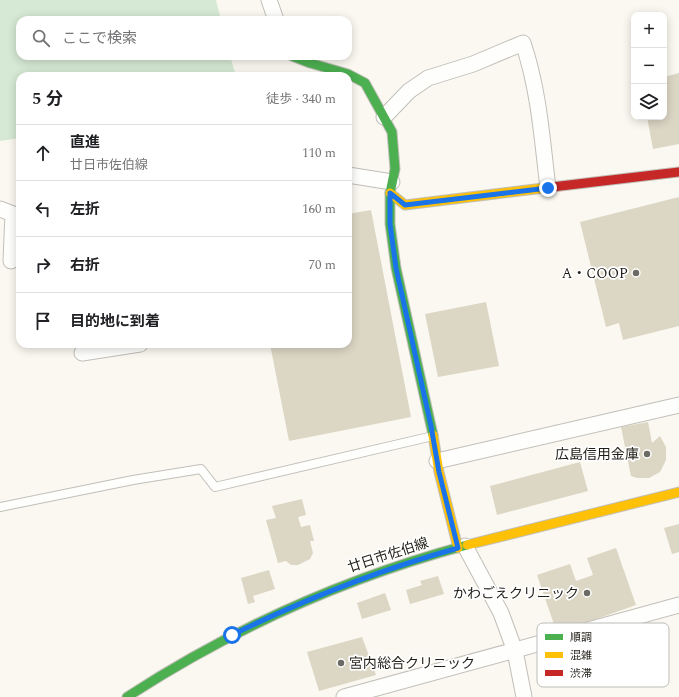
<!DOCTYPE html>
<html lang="ja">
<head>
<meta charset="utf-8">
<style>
  :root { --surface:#fff; --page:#f6f6f6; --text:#202124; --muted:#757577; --line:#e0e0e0 }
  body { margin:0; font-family:Spectral,"Noto Sans JP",serif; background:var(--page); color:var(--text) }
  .controls { position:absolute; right:12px; top:12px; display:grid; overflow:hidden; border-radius:8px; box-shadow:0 2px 10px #0003 }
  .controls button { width:36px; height:36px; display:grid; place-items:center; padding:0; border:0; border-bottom:1px solid var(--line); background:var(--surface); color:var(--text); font:20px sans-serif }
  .stop { position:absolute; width:12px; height:12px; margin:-9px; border:3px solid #1a73e8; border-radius:50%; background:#fff }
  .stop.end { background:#1a73e8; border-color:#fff; box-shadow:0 1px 4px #0008 }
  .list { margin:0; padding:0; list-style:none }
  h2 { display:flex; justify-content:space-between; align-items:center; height:52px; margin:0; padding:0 16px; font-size:17px }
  h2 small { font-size:13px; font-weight:400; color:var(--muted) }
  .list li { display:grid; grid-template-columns:26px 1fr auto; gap:12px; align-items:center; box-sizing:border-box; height:56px; padding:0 16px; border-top:1px solid var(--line) }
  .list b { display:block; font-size:15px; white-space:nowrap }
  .list p { margin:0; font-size:13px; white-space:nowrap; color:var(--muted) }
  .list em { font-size:13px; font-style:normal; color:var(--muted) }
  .icon { flex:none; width:22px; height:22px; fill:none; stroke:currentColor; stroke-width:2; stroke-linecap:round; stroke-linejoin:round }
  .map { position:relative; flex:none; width:679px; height:697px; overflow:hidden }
  .search { position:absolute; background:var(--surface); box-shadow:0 2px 10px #0003; left:16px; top:16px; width:336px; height:44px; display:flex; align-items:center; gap:10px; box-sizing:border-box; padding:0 14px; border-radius:12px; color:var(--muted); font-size:15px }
  .panel { position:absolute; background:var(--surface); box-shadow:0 2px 10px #0003; left:16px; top:72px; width:336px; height:276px; border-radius:12px }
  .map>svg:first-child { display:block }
  .green { fill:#d5e9d4 }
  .building { fill:#dcd6c5 }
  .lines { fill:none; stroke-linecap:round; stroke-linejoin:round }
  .lane-casing { stroke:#c1bfb8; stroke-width:10 }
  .street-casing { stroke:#c1bfb8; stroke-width:17 }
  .fast-casing { stroke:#c1bfb8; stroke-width:11 }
  .slow-casing { stroke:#c1bfb8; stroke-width:11 }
  .jam-casing { stroke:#c1bfb8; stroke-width:11 }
  .lane { stroke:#fefefd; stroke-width:8 }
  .street { stroke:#fefefd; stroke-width:15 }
  .fast { stroke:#4caf50; stroke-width:9 }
  .slow { stroke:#ffc107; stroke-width:9 }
  .jam { stroke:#c62828; stroke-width:9 }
  .route { stroke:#1a73e8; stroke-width:5 }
  .poi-dot { fill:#6c6a64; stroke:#fff; stroke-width:1.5 }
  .labels { text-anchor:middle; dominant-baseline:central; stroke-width:3.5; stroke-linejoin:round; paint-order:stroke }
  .poi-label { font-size:14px; fill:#201e18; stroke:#fff; text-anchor:end }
  .street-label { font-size:14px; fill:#201e18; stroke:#fff }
  .key { fill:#fff; stroke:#bcbcba; stroke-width:1 }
  .key-label { font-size:11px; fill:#201e18 }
</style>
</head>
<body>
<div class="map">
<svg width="679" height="697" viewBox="0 0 679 697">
  <rect width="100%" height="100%" fill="#faf8f0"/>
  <polygon class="green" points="0,0 216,0 221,20 20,20 20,56 230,56 236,76 20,76 20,138 0,141"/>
  <g class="building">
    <polygon points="679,73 679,144 653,149 647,117 664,117 664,77"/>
    <polygon points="679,197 679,326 623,340 619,323 606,327 580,222"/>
    <polygon points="371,210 411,417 289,441 270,344 348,344 348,214"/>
    <polygon points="486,302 499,366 438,377 425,314"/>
    <polygon points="648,422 652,443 660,436 666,447 666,460 660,472 649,478 637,478 631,476 621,427"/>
    <polygon points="580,462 588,491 497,515 490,486"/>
    <polygon points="302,499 306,515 298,517 301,527 310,525 314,541 310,541 313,553 310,559 298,565 291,565 286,561 278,563 266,520 276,518 272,506"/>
    <polygon points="679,524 679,552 672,554 664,528"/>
    <polygon points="616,548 636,605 557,633 537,575 570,564 576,581 593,575 587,558"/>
    <polygon points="269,570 275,589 253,596 255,602 248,604 241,578"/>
    <polygon points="438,576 444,594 410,604 406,590 422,585 420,581"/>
    <polygon points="385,593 391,610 362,619 357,603"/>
    <polygon points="362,637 376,675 319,691 307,652"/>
  </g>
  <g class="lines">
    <g class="lane-casing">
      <polyline id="lane" points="0,507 133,480 201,469 215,487 433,436"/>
    </g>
    <g class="street-casing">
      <g id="street">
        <polyline points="269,0 276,20"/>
        <path d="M384 117 409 91 428 78 473 64 523 43C539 90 542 139 548 188"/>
        <polyline points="348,175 392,182"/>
        <polyline points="0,209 13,214 11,261"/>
        <polyline points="82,353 140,344"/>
        <polyline points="437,461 679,405"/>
        <polyline points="465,546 501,613 515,651 524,697"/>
        <polyline points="344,697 679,605"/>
      </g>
    </g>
    <g class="fast-casing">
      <g id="fast">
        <polyline points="292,56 310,63 348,74 365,83 392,132 395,169 390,193 390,224 396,268 433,435"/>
        <path d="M127 697C233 628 345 578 467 545"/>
      </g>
    </g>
    <g class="slow-casing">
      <g id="slow">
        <polyline points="390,193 405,205 552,187"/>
        <polyline points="433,435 439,472 458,548"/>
        <polyline points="467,545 679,492"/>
      </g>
    </g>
    <g class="jam-casing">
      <polyline id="jam" points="552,187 679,172"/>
    </g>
    <use href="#lane" class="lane"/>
    <use href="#street" class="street"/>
    <use href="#fast" class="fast"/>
    <use href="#slow" class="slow"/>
    <use href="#jam" class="jam"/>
  </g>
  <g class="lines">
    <path class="route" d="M232 635C305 599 379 570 458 548L439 472 431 426 396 268 390 224V193L405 205 548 188"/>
  </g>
  <g class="poi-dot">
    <circle cx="636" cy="273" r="4"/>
    <circle cx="647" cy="454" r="4"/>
    <circle cx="587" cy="593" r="4"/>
    <circle cx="341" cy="663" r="4"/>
  </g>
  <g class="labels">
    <g class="poi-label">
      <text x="628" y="273">A・COOP</text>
      <text x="639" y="454">広島信用金庫</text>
      <text x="579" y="593">かわごえクリニック</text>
      <text x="349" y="663" text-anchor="start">宮内総合クリニック</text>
    </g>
    <g class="street-label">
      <text transform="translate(388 555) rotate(-18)">廿日市佐伯線</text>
    </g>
  </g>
  <rect x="537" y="623" width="132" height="64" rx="6" class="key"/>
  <rect x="545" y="634" width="18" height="6" fill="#4caf50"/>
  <rect x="545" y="652" width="18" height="6" fill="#ffc107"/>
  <rect x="545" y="670" width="18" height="6" fill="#c62828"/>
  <g class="key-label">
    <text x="570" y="641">順調</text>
    <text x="570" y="659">混雑</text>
    <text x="570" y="677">渋滞</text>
  </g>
</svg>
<div class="controls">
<button>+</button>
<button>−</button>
<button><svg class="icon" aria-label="layers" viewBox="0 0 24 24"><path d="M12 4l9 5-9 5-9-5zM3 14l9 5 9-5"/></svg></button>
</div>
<div class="stop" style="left:232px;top:635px"></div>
<div class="stop end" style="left:548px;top:188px"></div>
<div class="search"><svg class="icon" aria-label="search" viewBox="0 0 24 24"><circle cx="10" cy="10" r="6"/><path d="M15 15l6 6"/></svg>ここで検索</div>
<section class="panel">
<h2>5 分<small>徒歩 · 340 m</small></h2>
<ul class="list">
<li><svg class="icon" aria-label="ahead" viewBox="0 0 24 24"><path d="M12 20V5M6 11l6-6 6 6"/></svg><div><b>直進</b><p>廿日市佐伯線</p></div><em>110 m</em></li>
<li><svg class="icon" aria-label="left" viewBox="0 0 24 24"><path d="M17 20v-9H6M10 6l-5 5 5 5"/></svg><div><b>左折</b></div><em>160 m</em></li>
<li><svg class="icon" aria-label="right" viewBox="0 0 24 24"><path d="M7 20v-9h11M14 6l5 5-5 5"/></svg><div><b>右折</b></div><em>70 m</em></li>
<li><svg class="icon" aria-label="arrive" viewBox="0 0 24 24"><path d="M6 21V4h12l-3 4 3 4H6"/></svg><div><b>目的地に到着</b></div></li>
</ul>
</section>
</div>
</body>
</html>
